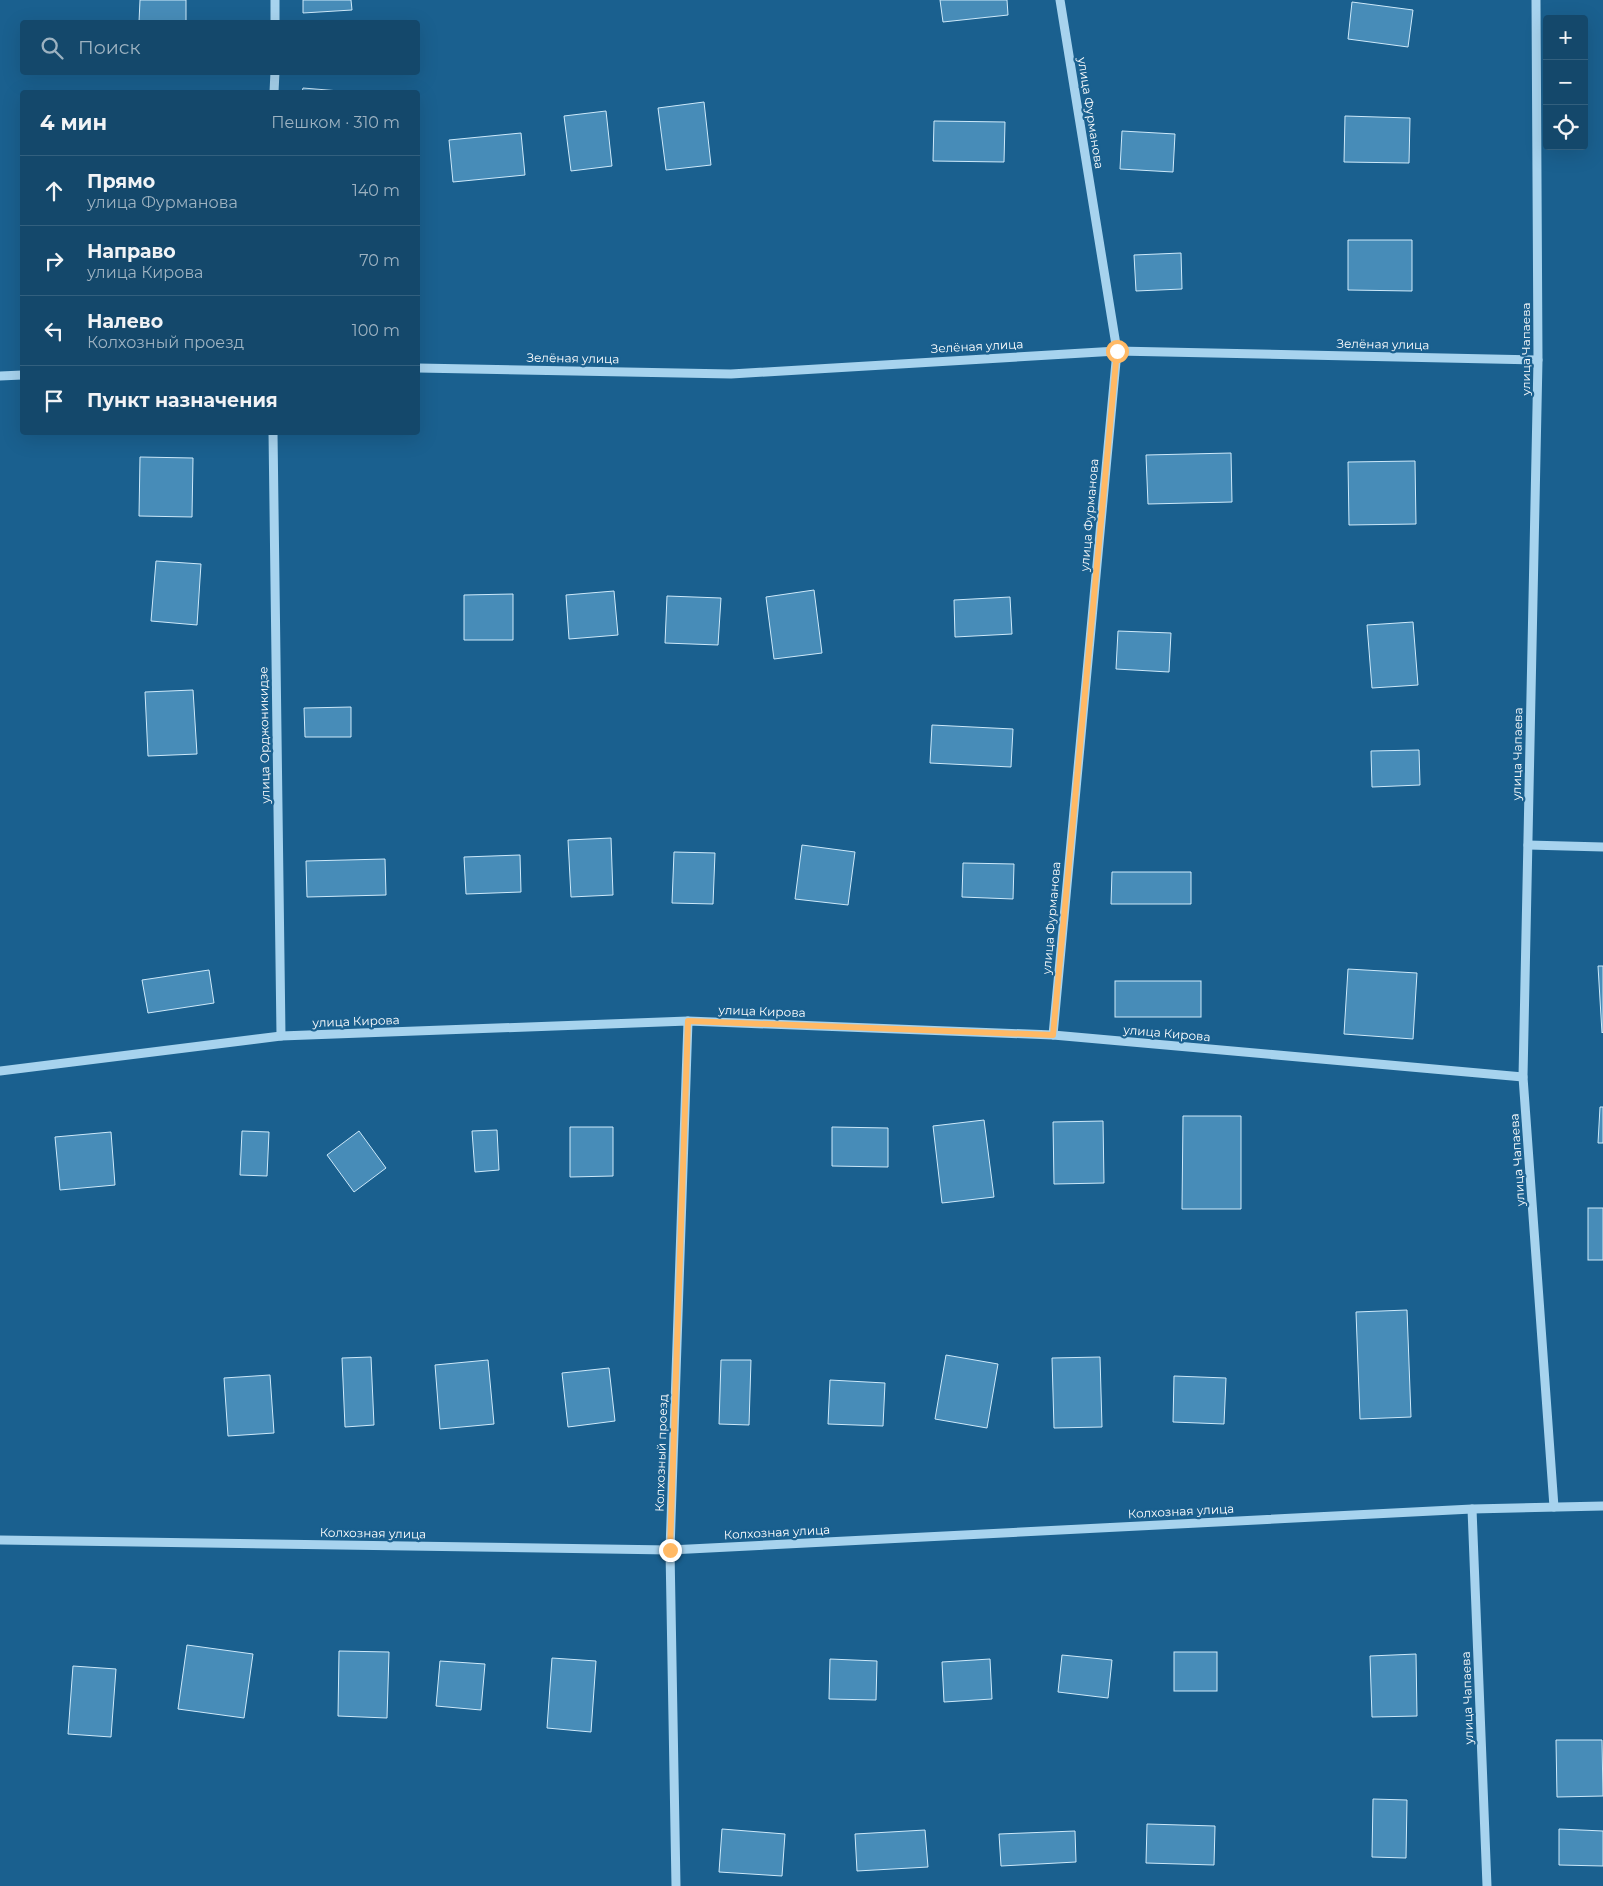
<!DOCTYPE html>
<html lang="ru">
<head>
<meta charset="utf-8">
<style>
  :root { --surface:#14486b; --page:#215273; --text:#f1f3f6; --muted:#9db2c1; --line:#33607e }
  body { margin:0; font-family:Montserrat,sans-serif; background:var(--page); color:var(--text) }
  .controls { position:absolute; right:15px; top:15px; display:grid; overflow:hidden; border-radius:5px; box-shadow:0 5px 20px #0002 }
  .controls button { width:45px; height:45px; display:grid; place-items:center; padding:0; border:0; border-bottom:1px solid var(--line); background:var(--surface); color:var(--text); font:25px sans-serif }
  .stop { position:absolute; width:15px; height:15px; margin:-11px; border:4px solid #ffb965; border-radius:50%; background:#fff }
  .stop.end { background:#ffb965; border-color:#fff; box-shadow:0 1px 5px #0008 }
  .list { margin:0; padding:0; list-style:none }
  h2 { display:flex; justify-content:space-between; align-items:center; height:65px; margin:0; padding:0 20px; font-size:21px }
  h2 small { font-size:16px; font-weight:400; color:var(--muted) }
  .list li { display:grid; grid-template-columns:32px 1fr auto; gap:15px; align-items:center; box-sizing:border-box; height:70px; padding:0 20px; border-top:1px solid var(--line) }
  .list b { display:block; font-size:19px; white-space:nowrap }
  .list p { margin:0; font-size:16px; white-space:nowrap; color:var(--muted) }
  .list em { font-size:16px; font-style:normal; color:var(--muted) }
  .icon { flex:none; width:28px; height:28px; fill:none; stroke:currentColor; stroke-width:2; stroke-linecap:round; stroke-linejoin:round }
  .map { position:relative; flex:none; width:1603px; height:1886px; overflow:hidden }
  .search { position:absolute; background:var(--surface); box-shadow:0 5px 20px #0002; left:20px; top:20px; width:400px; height:55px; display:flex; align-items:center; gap:12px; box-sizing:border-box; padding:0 18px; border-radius:5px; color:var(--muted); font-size:19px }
  .panel { position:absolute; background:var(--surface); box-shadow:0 5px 20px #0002; left:20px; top:90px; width:400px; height:345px; border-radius:5px }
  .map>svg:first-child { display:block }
  .building { fill:#478cb8; stroke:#cde9fa }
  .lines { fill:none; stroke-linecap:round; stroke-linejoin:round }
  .minor { stroke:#a7d3ee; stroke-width:9 }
  .route { stroke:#ffb965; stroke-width:6 }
  .labels { text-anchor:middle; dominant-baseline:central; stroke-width:4.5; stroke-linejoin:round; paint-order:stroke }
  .street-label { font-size:12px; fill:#fff; stroke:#1a608f }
</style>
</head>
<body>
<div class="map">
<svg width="1603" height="1886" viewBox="0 0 1603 1886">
  <rect width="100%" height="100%" fill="#1a608f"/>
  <g class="building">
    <polygon points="140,0 186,0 186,22 139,22"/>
    <polygon points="303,0 351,0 352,10 303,13"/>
    <polygon points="940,0 1007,0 1008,15 943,22"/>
    <polygon points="1352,2 1413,10 1408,47 1348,39"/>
    <polygon points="303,88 352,92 302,92"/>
    <polygon points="704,102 711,165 666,170 658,108"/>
    <polygon points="606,111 612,166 571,171 564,116"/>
    <polygon points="1345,116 1410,118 1409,163 1344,162"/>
    <polygon points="934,121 1005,122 1004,162 933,161"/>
    <polygon points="1122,131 1175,134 1173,172 1120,169"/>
    <polygon points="521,133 525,175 453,182 449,140"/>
    <polygon points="1348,240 1412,240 1412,291 1348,290"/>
    <polygon points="1181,253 1182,289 1136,291 1134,255"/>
    <polygon points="1231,453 1232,502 1148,504 1146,455"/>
    <polygon points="140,457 193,458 192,517 139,516"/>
    <polygon points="1415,461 1416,524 1349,525 1348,462"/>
    <polygon points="156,561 201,564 197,625 151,621"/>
    <polygon points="814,590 822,653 774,659 766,597"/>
    <polygon points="614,591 618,635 569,639 566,595"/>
    <polygon points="513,594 513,640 464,640 464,595"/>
    <polygon points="667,596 721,598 718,645 665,643"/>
    <polygon points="1010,597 1012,634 955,637 954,600"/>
    <polygon points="1413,622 1418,685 1372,688 1367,625"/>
    <polygon points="1118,631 1171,633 1169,672 1116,669"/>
    <polygon points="193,690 197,754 148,756 145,692"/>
    <polygon points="351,707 351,737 305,737 304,708"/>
    <polygon points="932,725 1013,729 1011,767 930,763"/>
    <polygon points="1419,750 1420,785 1372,787 1371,751"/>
    <polygon points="611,838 613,895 571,897 568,840"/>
    <polygon points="802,845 855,852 848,905 795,899"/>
    <polygon points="674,852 715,853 713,904 672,903"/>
    <polygon points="520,855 521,892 466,894 464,857"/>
    <polygon points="385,859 386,895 307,897 306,861"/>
    <polygon points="963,863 1014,864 1013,899 962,897"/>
    <polygon points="1112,872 1191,872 1191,904 1111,904"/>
    <polygon points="1598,966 1603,966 1603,1032 1602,1033"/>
    <polygon points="1348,969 1417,973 1413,1039 1344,1034"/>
    <polygon points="209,970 214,1003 148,1013 142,980"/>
    <rect x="1115" y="981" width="86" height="36"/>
    <polygon points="1600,1107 1603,1107 1603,1143 1598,1143"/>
    <polygon points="1183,1116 1241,1116 1241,1209 1182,1209"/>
    <polygon points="984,1120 994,1197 942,1203 933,1126"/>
    <polygon points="1103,1121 1104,1183 1054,1184 1053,1122"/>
    <polygon points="570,1127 613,1127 613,1176 570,1177"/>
    <polygon points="832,1127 888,1128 888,1167 832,1166"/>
    <polygon points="497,1130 499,1170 475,1172 472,1131"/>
    <polygon points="242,1131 269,1132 267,1176 240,1175"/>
    <polygon points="359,1131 386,1168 354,1192 327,1155"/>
    <polygon points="111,1132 115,1185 60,1190 55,1137"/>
    <rect x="1588" y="1208" width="15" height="52"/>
    <polygon points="1407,1310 1411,1417 1360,1419 1356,1312"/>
    <polygon points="946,1355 998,1364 987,1428 935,1419"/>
    <polygon points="371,1357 374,1425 345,1427 342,1358"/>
    <polygon points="1100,1357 1102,1427 1054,1428 1052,1358"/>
    <polygon points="488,1360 494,1424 440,1429 435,1365"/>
    <polygon points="721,1360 751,1360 749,1425 719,1424"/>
    <polygon points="609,1368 615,1421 568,1427 562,1373"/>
    <polygon points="270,1375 274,1433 228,1436 224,1378"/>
    <polygon points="1174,1376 1226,1378 1224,1424 1173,1422"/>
    <polygon points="830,1380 885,1383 883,1426 828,1424"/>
    <polygon points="187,1645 253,1654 244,1718 178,1709"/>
    <polygon points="339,1651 389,1652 387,1718 338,1716"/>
    <rect x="1174" y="1652" width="43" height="39"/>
    <polygon points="1416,1654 1417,1716 1372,1717 1370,1656"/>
    <polygon points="1062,1655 1112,1660 1108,1698 1058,1692"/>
    <polygon points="552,1658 596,1661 591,1732 547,1728"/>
    <polygon points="830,1659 877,1661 876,1700 829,1699"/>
    <polygon points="990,1659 992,1699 944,1702 942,1662"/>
    <polygon points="440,1661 485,1664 481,1710 436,1706"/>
    <polygon points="73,1666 116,1669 111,1737 68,1734"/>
    <polygon points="1556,1740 1602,1740 1603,1796 1557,1797"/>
    <polygon points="1373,1799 1407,1800 1406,1858 1372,1857"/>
    <polygon points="1147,1824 1215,1826 1214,1865 1146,1863"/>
    <polygon points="722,1829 785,1834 782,1876 719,1872"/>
    <polygon points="1559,1829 1603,1831 1603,1866 1559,1865"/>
    <polygon points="925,1830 928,1867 857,1871 855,1834"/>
    <polygon points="1075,1831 1076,1862 1001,1866 999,1834"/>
  </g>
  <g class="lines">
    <g class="minor">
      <polyline points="1536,0 1538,360 1523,1077 1554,1507"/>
      <polyline points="275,22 275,0"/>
      <polyline points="274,92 275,72"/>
      <polyline points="418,368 731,374 1117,351 1538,360"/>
      <polyline points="0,376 22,375"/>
      <polyline points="273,432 281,1036"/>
      <polyline points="1528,845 1603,847"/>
      <polyline points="1053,1035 1117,351 1060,0"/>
      <polyline points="0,1071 281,1036 688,1021 1053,1035 1523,1077"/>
      <polyline points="1472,1509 1487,1886"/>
      <polyline points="0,1540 670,1550 1472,1509 1603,1506"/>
      <polyline points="676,1886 670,1550 688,1021"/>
    </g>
  </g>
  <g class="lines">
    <polyline class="route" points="670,1550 688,1021 1053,1035 1117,351"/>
  </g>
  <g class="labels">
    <g class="street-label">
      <text transform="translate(1091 113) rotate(81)">улица Фурманова</text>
      <text transform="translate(1383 344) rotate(1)">Зелёная улица</text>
      <text transform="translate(977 346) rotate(-3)">Зелёная улица</text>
      <text transform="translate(1525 349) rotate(-90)">улица Чапаева</text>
      <text transform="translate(573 358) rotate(1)">Зелёная улица</text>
      <text transform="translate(1089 515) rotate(-85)">улица Фурманова</text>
      <text transform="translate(264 735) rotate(-91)">улица Орджоникидзе</text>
      <text transform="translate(1517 754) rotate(-89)">улица Чапаева</text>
      <text transform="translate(1051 918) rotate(-85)">улица Фурманова</text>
      <text transform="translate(762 1011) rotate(2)">улица Кирова</text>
      <text transform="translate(356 1021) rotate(-2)">улица Кирова</text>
      <text transform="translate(1167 1033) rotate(5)">улица Кирова</text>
      <text transform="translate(1517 1160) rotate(-94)">улица Чапаева</text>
      <text transform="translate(661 1453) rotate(-88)">Колхозный проезд</text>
      <text transform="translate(1181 1511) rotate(-3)">Колхозная улица</text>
      <text transform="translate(777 1532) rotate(-3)">Колхозная улица</text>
      <text transform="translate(373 1533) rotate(1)">Колхозная улица</text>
      <text transform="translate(1467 1698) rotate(-92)">улица Чапаева</text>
    </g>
  </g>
</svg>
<div class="controls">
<button>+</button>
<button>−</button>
<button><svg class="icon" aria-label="locate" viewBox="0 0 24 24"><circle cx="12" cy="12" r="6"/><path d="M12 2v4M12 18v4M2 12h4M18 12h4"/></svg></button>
</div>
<div class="stop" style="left:1117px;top:351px"></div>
<div class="stop end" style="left:670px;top:1550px"></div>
<div class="search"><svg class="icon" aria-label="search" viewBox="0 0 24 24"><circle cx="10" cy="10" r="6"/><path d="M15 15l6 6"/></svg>Поиск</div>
<section class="panel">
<h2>4 мин<small>Пешком · 310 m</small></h2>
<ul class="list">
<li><svg class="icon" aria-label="ahead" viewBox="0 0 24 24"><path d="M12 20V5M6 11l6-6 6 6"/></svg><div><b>Прямо</b><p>улица Фурманова</p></div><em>140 m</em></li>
<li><svg class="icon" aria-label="right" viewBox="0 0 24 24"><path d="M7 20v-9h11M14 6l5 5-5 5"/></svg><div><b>Направо</b><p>улица Кирова</p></div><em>70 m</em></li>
<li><svg class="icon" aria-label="left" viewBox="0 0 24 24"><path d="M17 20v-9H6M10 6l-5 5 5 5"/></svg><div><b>Налево</b><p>Колхозный проезд</p></div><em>100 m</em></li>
<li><svg class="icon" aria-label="arrive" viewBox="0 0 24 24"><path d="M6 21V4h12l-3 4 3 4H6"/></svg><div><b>Пункт назначения</b></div></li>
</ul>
</section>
</div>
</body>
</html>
